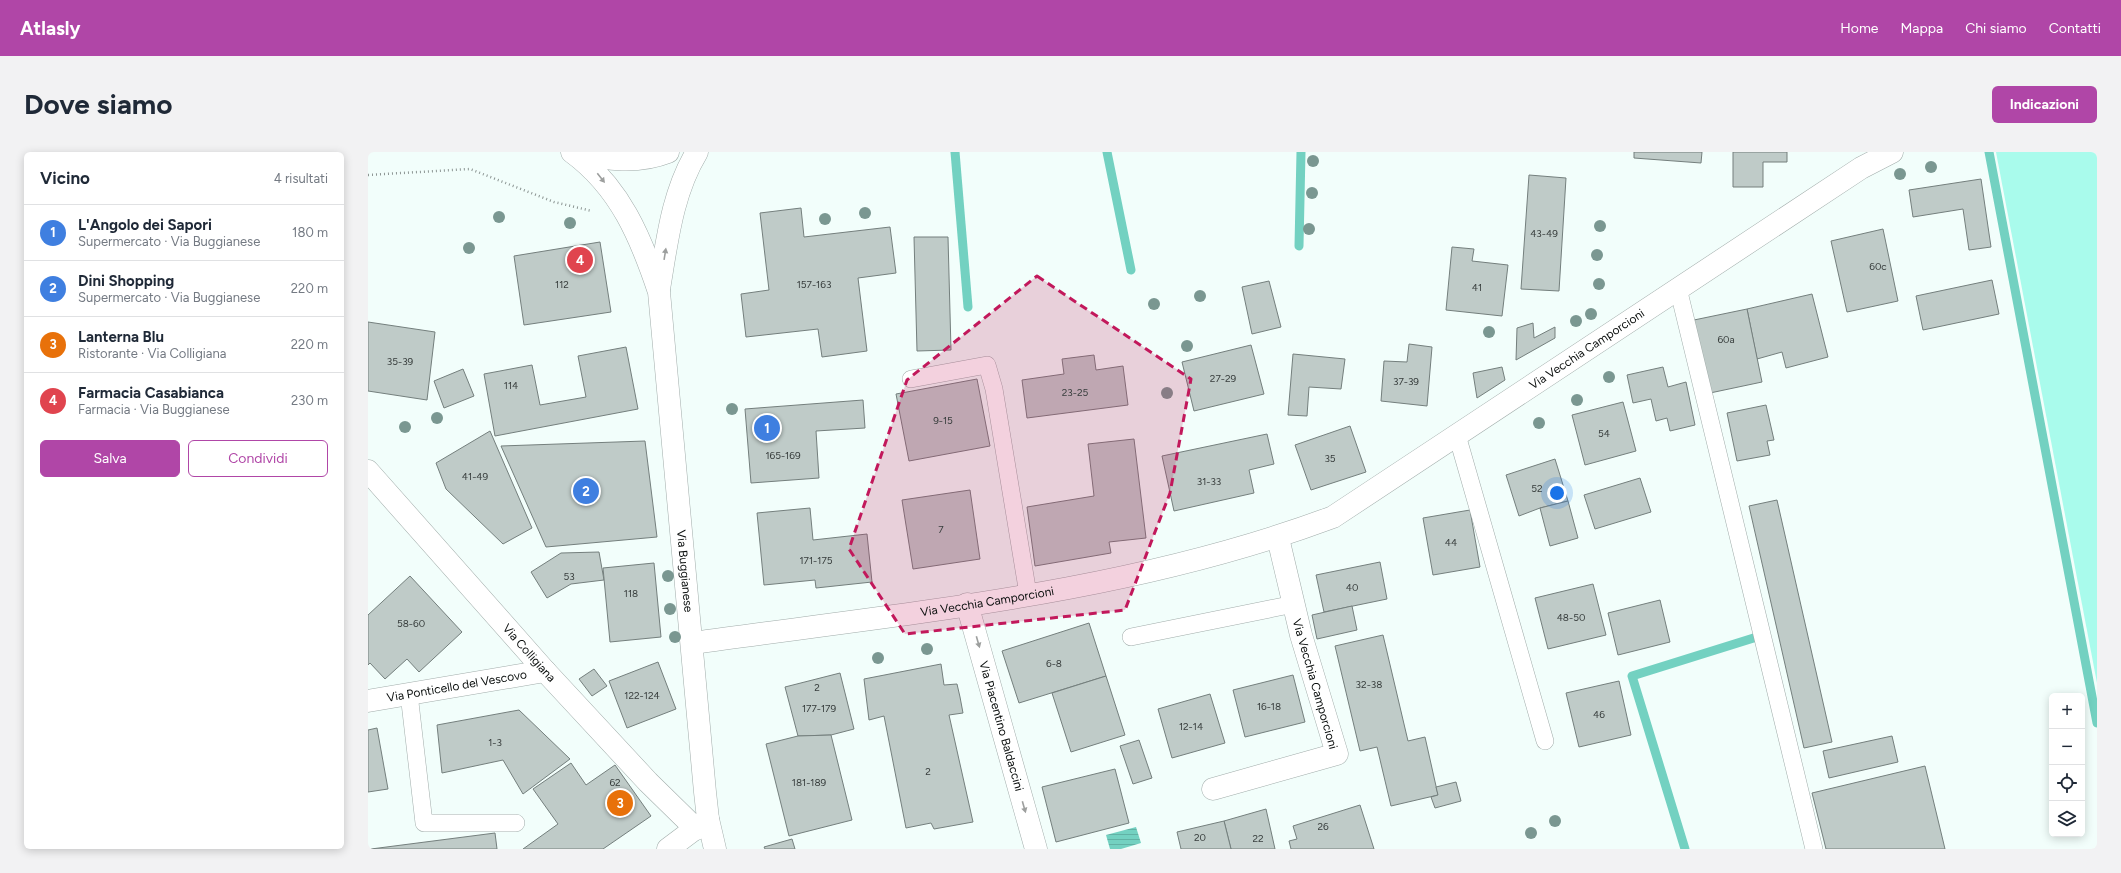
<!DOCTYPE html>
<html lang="it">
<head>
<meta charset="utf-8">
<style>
  :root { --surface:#fff; --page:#f2f2f3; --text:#1f2937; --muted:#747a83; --line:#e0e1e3; --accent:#b046a7 }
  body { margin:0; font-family:Figtree,sans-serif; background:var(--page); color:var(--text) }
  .controls { position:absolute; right:12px; bottom:12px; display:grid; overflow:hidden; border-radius:6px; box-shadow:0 2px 10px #0003 }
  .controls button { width:36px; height:36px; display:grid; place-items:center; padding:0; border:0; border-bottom:1px solid var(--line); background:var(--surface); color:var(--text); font:20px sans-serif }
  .you { position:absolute; left:1189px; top:341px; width:14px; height:14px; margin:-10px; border:3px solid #fff; border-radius:50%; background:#1a73e8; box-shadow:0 0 0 6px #1a73e833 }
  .badge { display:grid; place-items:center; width:26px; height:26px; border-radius:50%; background:var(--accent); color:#fff; font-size:13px; font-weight:700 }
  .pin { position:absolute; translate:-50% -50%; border:2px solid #fff; box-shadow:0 1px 4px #0006 }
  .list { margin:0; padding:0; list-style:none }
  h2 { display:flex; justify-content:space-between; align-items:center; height:52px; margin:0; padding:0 16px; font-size:17px }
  h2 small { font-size:13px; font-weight:400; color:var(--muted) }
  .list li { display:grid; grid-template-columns:26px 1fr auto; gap:12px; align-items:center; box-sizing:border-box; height:56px; padding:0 16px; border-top:1px solid var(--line) }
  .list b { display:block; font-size:15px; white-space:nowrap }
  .list p { margin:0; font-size:13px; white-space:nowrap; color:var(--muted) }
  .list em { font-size:13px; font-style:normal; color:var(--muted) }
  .actions { display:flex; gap:8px; padding:12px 16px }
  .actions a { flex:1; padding:9px 0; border:1px solid var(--accent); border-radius:6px; text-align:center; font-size:14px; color:var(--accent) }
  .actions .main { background:var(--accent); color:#fff }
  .icon { flex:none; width:22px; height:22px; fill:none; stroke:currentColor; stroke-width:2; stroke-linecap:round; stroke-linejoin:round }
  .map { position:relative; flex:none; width:1729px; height:697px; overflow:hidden; border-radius:6px }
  header { display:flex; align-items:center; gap:24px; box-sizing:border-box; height:56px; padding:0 20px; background:var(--accent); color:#fff }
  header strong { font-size:19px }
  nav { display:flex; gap:22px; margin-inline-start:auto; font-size:14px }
  .intro { display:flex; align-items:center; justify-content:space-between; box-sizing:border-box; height:96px; padding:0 24px }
  h1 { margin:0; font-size:28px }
  .button { padding:10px 18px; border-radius:6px; background:var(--accent); color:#fff; font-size:14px; font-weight:700 }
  main { display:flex; gap:24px; padding:0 24px }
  aside { flex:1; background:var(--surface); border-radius:6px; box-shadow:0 2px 10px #0003 }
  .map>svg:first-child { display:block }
  .green { fill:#a9fbec }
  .water { fill:url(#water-rules) }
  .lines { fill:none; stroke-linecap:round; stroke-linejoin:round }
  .stream { stroke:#73d1c1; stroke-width:9 }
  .building { fill:#bfcbc8; stroke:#747f7d }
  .lane-casing { stroke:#a1acaa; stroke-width:18 }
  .street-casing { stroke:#a1acaa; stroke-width:23 }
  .secondary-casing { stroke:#a1acaa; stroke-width:23 }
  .path { stroke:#8c9593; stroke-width:2.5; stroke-dasharray:1 3; stroke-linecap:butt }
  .lane { stroke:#fff; stroke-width:17 }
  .street { stroke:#fff; stroke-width:22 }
  .secondary { stroke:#fff; stroke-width:22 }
  .tree { fill:#7a9791 }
  .oneway { fill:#9d9f9e }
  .marked { fill:#c2185b; fill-opacity:0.2; stroke:#c2185b; stroke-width:3; stroke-dasharray:8 5; stroke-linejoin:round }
  .labels { text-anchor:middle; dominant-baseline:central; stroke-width:4; stroke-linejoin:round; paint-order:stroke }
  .number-label { font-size:10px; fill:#373d3c }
  .street-label { font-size:12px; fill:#0a0e0d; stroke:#fff }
</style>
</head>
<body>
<header>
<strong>Atlasly</strong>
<nav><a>Home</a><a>Mappa</a><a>Chi siamo</a><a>Contatti</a></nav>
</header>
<div class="intro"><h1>Dove siamo</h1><a class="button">Indicazioni</a></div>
<main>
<aside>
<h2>Vicino<small>4 risultati</small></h2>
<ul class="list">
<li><span class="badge" style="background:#3f7fe0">1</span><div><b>L'Angolo dei Sapori</b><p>Supermercato · Via Buggianese</p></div><em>180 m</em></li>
<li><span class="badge" style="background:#3f7fe0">2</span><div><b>Dini Shopping</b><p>Supermercato · Via Buggianese</p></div><em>220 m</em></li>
<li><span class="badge" style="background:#e8710a">3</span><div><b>Lanterna Blu</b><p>Ristorante · Via Colligiana</p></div><em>220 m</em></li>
<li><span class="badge" style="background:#e0444e">4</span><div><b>Farmacia Casabianca</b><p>Farmacia · Via Buggianese</p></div><em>230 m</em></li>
</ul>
<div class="actions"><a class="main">Salva</a><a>Condividi</a></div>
</aside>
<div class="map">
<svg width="1729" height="697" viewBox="0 0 1729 697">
  <defs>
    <pattern id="water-rules" width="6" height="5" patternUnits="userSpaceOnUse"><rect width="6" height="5" fill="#73d1c1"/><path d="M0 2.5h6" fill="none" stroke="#62b2a5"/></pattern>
  </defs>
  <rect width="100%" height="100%" fill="#f2fefb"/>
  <polygon class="green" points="1628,0 1729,0 1729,531"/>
  <polygon class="water" points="768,675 773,691 753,697 742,697 738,683"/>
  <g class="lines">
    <g class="stream">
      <polyline points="587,0 600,155"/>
      <polyline points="739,0 763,118"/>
      <polyline points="1621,0 1729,571"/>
      <polyline points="931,94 933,0"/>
      <polyline points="1317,697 1264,524 1392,484"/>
    </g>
  </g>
  <g class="building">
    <polygon points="1266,0 1334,0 1333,11 1266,6"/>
    <polygon points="1365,0 1419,0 1419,10 1395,10 1395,35 1365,35"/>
    <polygon points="1161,23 1198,26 1191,139 1153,137"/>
    <polygon points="1613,27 1623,95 1601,98 1595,57 1545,65 1541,38"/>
    <polygon points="433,56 436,85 522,75 528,121 490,126 499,199 454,205 450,177 378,185 373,142 401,138 392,61"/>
    <polygon points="1515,77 1530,149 1479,160 1463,89"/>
    <polygon points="546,85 580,85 583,198 549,199"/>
    <polygon points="232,90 243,160 156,173 146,104"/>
    <polygon points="1084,95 1106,97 1104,109 1140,113 1134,164 1078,158"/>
    <polygon points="1624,128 1631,162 1555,178 1548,144"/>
    <polygon points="901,129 913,175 884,182 874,135"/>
    <polygon points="1444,142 1460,205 1418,216 1414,200 1389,207 1379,157"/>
    <polygon points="1379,157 1394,230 1342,241 1326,168"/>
    <polygon points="0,170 67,180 59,248 0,239"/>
    <polygon points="1165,171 1166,186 1187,175 1187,186 1148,208 1149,176"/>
    <polygon points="1041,192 1064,195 1059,254 1013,249 1016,209 1039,210"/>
    <polygon points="883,193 896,242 826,259 814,210"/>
    <polygon points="258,195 270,257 127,284 116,222 164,213 172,253 218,245 210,204"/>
    <polygon points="925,202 977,207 973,237 941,235 939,264 920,263"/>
    <polygon points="726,203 728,218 755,214 760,253 659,266 654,228 696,222 694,207"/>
    <polygon points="1134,215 1137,228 1109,246 1105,221"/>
    <polygon points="1295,215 1300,235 1318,230 1327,273 1302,279 1299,266 1288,269 1283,247 1265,251 1259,223"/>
    <polygon points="95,217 106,244 76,256 66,229"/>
    <polygon points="609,227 622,294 541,309 528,242"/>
    <polygon points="495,248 497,276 448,279 451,326 383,331 377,257"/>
    <polygon points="1255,250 1268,299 1217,313 1204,263"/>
    <polygon points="1398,253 1406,288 1399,289 1402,303 1369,309 1359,261"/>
    <polygon points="982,274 998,320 943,338 927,293"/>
    <polygon points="122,279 164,376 135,392 78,337 68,311"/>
    <polygon points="899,282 906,312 881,318 886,341 806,359 794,304"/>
    <polygon points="766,287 778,386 741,390 743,401 667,414 659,355 726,344 720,292"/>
    <polygon points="277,289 289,385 178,395 133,294"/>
    <polygon points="1187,307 1200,349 1172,356 1151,364 1138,323"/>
    <polygon points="1272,326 1283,360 1227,377 1216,343"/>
    <polygon points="602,338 612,407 545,417 534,348"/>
    <polygon points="1409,348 1464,590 1436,596 1381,354"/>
    <polygon points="1200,349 1210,386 1182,394 1172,356"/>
    <polygon points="442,356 445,388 499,382 504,430 448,436 447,428 396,433 389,361"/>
    <polygon points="1102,358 1112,415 1065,423 1055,366"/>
    <polygon points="231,400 236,428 203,432 179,446 163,420 193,401"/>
    <polygon points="1012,410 1019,447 956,460 948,423"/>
    <polygon points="286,411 293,485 242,490 235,416"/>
    <polygon points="42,424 94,480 51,520 39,507 17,527 2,511 0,513 0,463"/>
    <polygon points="1225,432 1238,483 1180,497 1167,446"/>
    <polygon points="1292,448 1302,490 1250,503 1240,461"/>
    <polygon points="984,454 989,478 949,487 944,463"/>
    <polygon points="721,471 738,524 651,551 634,499"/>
    <polygon points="1015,483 1040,589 1057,585 1070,643 1023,654 1009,595 992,599 967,494"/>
    <polygon points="290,510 308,557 259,576 241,529"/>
    <polygon points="573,512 576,533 589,532 592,545 595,561 581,563 605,670 566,677 563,671 538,676 516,564 501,568 496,527"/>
    <polygon points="226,517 239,534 224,544 211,527"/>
    <polygon points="472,521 486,577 463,583 430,584 417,535"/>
    <polygon points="925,523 937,570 877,585 865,538"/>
    <polygon points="738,524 757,583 703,600 684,541"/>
    <polygon points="1251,529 1263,583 1211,595 1198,541"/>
    <polygon points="842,542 857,591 804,606 790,557"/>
    <polygon points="151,558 202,607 155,642 135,608 74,621 69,573"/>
    <polygon points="9,576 20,637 0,640 0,578"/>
    <polygon points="463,583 484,668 421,684 398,592 430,584"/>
    <polygon points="1524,584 1530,610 1461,626 1455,599"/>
    <polygon points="771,588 784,626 765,632 752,594"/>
    <polygon points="203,611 218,633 247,613 283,664 235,697 155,697 190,672 165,637"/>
    <polygon points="1557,614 1577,697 1458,697 1444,641"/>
    <polygon points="747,617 761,671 688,690 674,635"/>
    <polygon points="1088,630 1093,649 1067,656 1063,645 1070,643 1068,635"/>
    <polygon points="992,653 1006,697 923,697 921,689 929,687 925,674"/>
    <polygon points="898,657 907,697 863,697 856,669"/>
    <polygon points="856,669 863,697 813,697 809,680"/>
    <polygon points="127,681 129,697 3,697"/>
    <polygon points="424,687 427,697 397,697 396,695"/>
  </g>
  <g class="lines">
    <g class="lane-casing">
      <g id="lane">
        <polyline points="1310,136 1446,697"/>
        <polyline points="543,227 619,213 626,237 660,442"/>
        <polyline points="1089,283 1177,589"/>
        <polyline points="763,485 926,452"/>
        <polyline points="41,542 56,671 148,671"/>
      </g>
    </g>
    <g class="street-casing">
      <g id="street">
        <path id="s1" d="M0 319 177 519 280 630 328 677"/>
        <path id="s2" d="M599 452 668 697"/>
        <path id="s3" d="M325 491C539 461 762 441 965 365L1493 16 1524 0"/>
        <path id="s4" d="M0 549 177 519"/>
        <polyline points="845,637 969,602 933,483 910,386"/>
        <polyline points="300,697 340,667"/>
      </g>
    </g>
    <g class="secondary-casing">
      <g id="secondary">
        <path id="s5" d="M204 0C252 35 273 86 291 140L337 640 340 667 347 697"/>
        <path d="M208 0C239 8 269 12 300 0"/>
        <path d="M291 137C299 90 304 41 329 0"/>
      </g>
    </g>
    <polyline class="path" points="0,23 102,17 186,50 224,59"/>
    <use href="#lane" class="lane"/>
    <use href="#street" class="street"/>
    <use href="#secondary" class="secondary"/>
  </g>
  <g class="tree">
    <circle cx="945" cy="9" r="6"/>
    <circle cx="1563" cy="15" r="6"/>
    <circle cx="1532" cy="22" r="6"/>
    <circle cx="944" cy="41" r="6"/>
    <circle cx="497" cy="61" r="6"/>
    <circle cx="131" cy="65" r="6"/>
    <circle cx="457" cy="67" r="6"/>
    <circle cx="202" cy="71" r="6"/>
    <circle cx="1232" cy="74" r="6"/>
    <circle cx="941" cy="77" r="6"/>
    <circle cx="101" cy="96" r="6"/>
    <circle cx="1229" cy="103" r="6"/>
    <circle cx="1231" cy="132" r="6"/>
    <circle cx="832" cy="144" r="6"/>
    <circle cx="786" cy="152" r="6"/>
    <circle cx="1223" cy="162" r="6"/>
    <circle cx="1208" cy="169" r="6"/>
    <circle cx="1121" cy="180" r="6"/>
    <circle cx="819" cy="194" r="6"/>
    <circle cx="1241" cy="225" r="6"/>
    <circle cx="799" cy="241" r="6"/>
    <circle cx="1209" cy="248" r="6"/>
    <circle cx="364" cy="257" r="6"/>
    <circle cx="69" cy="266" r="6"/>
    <circle cx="1171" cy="271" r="6"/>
    <circle cx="37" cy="275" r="6"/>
    <circle cx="300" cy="424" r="6"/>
    <circle cx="302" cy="457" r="6"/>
    <circle cx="307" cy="485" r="6"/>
    <circle cx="559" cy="497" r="6"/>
    <circle cx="510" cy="506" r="6"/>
    <circle cx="1187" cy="669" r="6"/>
    <circle cx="1163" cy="681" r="6"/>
  </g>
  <defs><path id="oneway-solid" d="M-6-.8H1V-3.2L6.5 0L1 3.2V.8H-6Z"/></defs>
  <g class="oneway">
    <use href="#oneway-solid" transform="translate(233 26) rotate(52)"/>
    <use href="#oneway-solid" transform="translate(297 102) rotate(-81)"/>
    <use href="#oneway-solid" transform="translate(610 490) rotate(74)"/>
    <use href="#oneway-solid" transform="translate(656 655) rotate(74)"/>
  </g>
  <path class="marked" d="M669 124 823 227 802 341 757 458 537 482 481 397 539 228Z"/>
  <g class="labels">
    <g class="number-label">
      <text x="1176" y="81">43-49</text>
      <text x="1510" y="114">60c</text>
      <text x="194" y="132">112</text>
      <text x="446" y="132">157-163</text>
      <text x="1109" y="135">41</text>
      <text x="1358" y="187">60a</text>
      <text x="32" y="209">35-39</text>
      <text x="855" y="226">27-29</text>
      <text x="1038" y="229">37-39</text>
      <text x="143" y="233">114</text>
      <text x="707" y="240">23-25</text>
      <text x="575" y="268">9-15</text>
      <text x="1236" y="281">54</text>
      <text x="415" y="303">165-169</text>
      <text x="962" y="306">35</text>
      <text x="107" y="324">41-49</text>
      <text x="841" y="329">31-33</text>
      <text x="1169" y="336">52</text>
      <text x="573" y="377">7</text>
      <text x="1083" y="390">44</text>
      <text x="448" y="408">171-175</text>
      <text x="201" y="424">53</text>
      <text x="984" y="435">40</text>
      <text x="263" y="441">118</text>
      <text x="1203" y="465">48-50</text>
      <text x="43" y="471">58-60</text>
      <text x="686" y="511">6-8</text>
      <text x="1001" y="532">32-38</text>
      <text x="449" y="535">2</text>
      <text x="274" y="543">122-124</text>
      <text x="901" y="554">16-18</text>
      <text x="451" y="556">177-179</text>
      <text x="1231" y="562">46</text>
      <text x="823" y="574">12-14</text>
      <text x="127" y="590">1-3</text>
      <text x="560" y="619">2</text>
      <text x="247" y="630">62</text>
      <text x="441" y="630">181-189</text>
      <text x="955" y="674">26</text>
      <text x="832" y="685">20</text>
      <text x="890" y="686">22</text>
    </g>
    <g class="street-label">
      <text stroke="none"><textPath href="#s3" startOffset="958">Via Vecchia Camporcioni</textPath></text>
      <text stroke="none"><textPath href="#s5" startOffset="448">Via Buggianese</textPath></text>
      <text stroke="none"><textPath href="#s3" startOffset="297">Via Vecchia Camporcioni</textPath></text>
      <text stroke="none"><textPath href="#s1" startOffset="243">Via Colligiana</textPath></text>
      <text transform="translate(947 532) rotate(74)">Via Vecchia Camporcioni</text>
      <text stroke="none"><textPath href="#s4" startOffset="90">Via Ponticello del Vescovo</textPath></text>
      <text stroke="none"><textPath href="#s2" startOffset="127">Via Piacentino Baldaccini</textPath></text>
    </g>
  </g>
</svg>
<div class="controls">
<button>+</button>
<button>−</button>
<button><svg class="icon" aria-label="locate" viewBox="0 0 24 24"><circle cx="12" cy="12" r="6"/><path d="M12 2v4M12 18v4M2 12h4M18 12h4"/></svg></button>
<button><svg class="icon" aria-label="layers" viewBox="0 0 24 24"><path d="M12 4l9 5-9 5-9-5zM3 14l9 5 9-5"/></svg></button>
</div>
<div class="you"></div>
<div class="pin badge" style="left:399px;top:276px;background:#3f7fe0">1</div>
<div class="pin badge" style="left:218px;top:339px;background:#3f7fe0">2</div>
<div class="pin badge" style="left:252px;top:651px;background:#e8710a">3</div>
<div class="pin badge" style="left:212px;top:108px;background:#e0444e">4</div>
</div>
</main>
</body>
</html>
